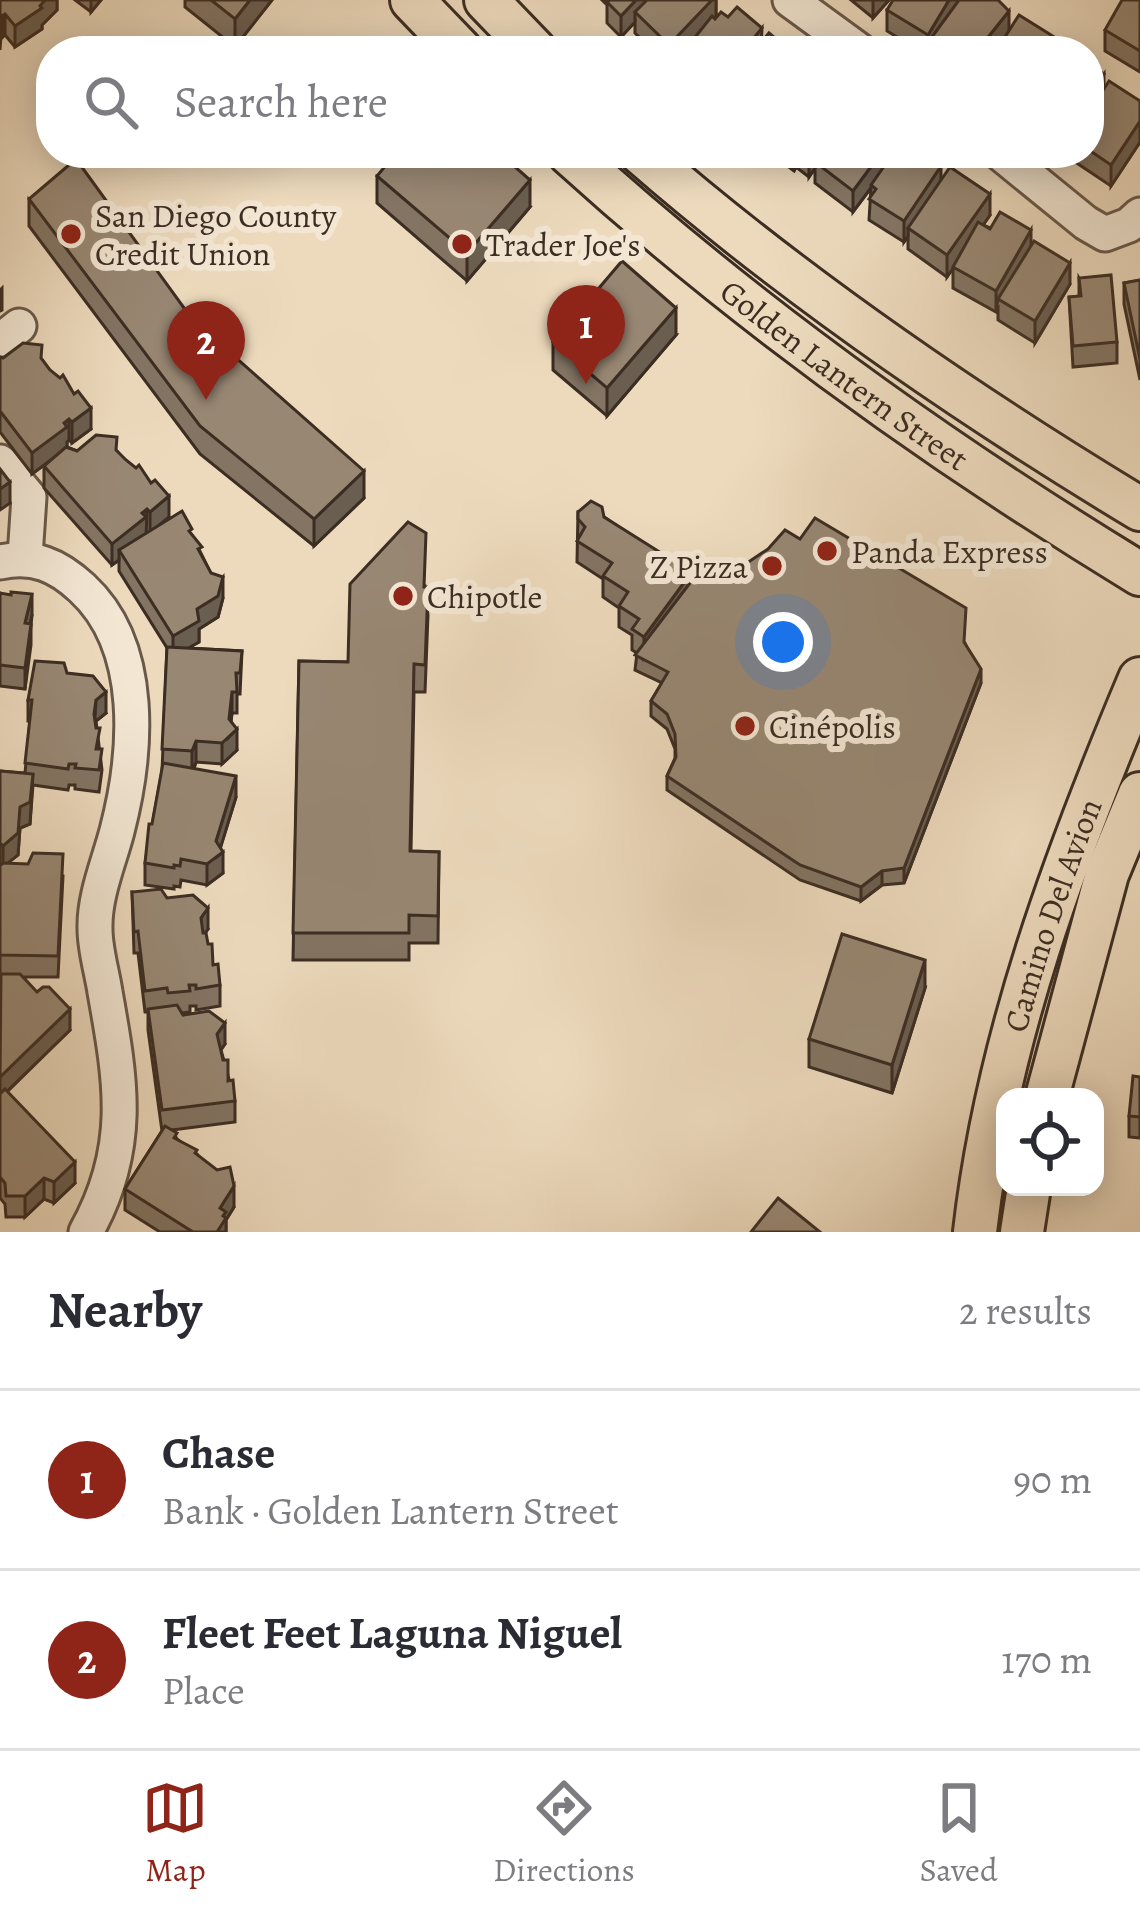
<!DOCTYPE html>
<html lang="en">
<head>
<meta charset="utf-8">
<style>
  :root { --surface:#fff; --page:#f2f2f3; --text:#2b2b33; --muted:#7c7c81; --line:#e1e1e2; --accent:#8f2418 }
  body { margin:0; font-family:Alegreya,serif; background:var(--page); color:var(--text) }
  .controls { position:absolute; right:36px; bottom:36px; display:grid; overflow:hidden; border-radius:24px; box-shadow:0 6px 30px #0003 }
  .controls button { width:108px; height:108px; display:grid; place-items:center; padding:0; border:0; border-bottom:3px solid var(--line); background:var(--surface); color:var(--text); font:60px sans-serif }
  .you { position:absolute; left:783px; top:642px; width:42px; height:42px; margin:-30px; border:9px solid #fff; border-radius:50%; background:#1a73e8; box-shadow:0 0 0 18px #1a73e833 }
  .badge { display:grid; place-items:center; width:78px; height:78px; border-radius:50%; background:var(--accent); color:#fff; font-size:39px; font-weight:700 }
  .pin { position:absolute; translate:-50% -99px; filter:drop-shadow(0 3px 6px #0008) }
  .pin::after { content:''; position:absolute; top:63px; width:42px; height:36px; background:inherit; clip-path:polygon(0 0,100% 0,50% 100%) }
  .list { margin:0; padding:0; list-style:none }
  h2 { display:flex; justify-content:space-between; align-items:center; height:156px; margin:0; padding:0 48px; font-size:51px }
  h2 small { font-size:39px; font-weight:400; color:var(--muted) }
  .list li { display:grid; grid-template-columns:78px 1fr auto; gap:36px; align-items:center; box-sizing:border-box; height:180px; padding:0 48px; border-top:3px solid var(--line) }
  .list b { display:block; font-size:45px; white-space:nowrap }
  .list p { margin:0; font-size:39px; white-space:nowrap; color:var(--muted) }
  .list em { font-size:39px; font-style:normal; color:var(--muted) }
  .icon { flex:none; width:66px; height:66px; fill:none; stroke:currentColor; stroke-width:2; stroke-linecap:round; stroke-linejoin:round }
  .map { position:relative; flex:none; width:1140px; height:1232px; overflow:hidden }
  .search { position:absolute; background:var(--surface); box-shadow:0 6px 30px #0003; left:36px; right:36px; top:36px; height:132px; display:flex; align-items:center; gap:30px; box-sizing:border-box; padding:0 42px; border-radius:48px; color:var(--muted); font-size:45px }
  .sheet { height:516px; background:var(--surface) }
  nav { display:flex; justify-content:space-around; align-items:center; box-sizing:border-box; height:168px; border-top:3px solid var(--line); background:var(--surface); font-size:33px; color:var(--muted) }
  nav a { display:grid; justify-items:center; gap:6px }
  nav .on { color:var(--accent) }
  .map>svg:first-child { display:block }
  .lines { fill:none; stroke-linecap:round; stroke-linejoin:round }
  .minor-casing { stroke:#68584a; stroke-width:39 }
  .major-casing { stroke:#3c2d23; stroke-width:48 }
  .minor { stroke:#f3e7d4; stroke-width:33 }
  .major { stroke:#eddabd; stroke-width:42 }
  .wall { fill:#837463; stroke:#3c2d23; stroke-width:3 }
  .shaded-wall { fill:#6a5e50; stroke:#3c2d23; stroke-width:3 }
  .building { fill:#988773; stroke:#3c2d23; stroke-width:3 }
  .poi-dot { fill:#8f2418; stroke:#f3e7d4; stroke-width:4.5 }
  .labels { text-anchor:middle; dominant-baseline:central; stroke-width:12; stroke-linejoin:round; paint-order:stroke }
  .poi-label { font-size:33px; fill:#3c2d23; stroke:#f3e7d4; text-anchor:start }
  .street-label { font-size:33px; fill:#3c2d23; stroke:#f3e7d4 }
</style>
</head>
<body>
<div class="map">
<svg width="1140" height="1232" viewBox="0 0 1140 1232">
  <rect width="100%" height="100%" fill="#eddabd"/>
  <filter id="stains"><feTurbulence type="fractalNoise" baseFrequency=".00167" numOctaves="4"/><feColorMatrix values="0 0 0 0 .2 0 0 0 0 .09 0 0 0 0 .02 0 0 0 .5 -.17"/></filter>
  <radialGradient id="worn" r=".72"><stop offset=".6" stop-color="#630" stop-opacity="0"/><stop offset="1" stop-color="#630" stop-opacity=".3"/></radialGradient>
  <g class="lines">
    <g class="minor-casing">
      <g id="minor">
        <polyline points="790,0 860,51"/>
        <polyline points="1000,153 1086,223 1105,234 1129,225 1140,215"/>
        <polyline points="0,341 19,326"/>
        <polyline points="0,462 29,497 25,557"/>
        <path d="M0 562C34 555 57 565 82 588 146 647 137 754 117 831 109 862 94 896 95 929 95 950 102 972 105 992 121 1082 133 1148 86 1232"/>
      </g>
    </g>
    <g class="major-casing">
      <g id="major">
        <polyline points="412,0 461,51"/>
        <polyline points="486,0 535,51"/>
        <path id="s1" d="M569 153C744 312 938 451 1140 574"/>
        <path d="M641 153C795 287 966 404 1140 509"/>
        <polyline points="1047,1097 1107,874 1140,794"/>
        <path id="s2" d="M975 1232C997 1039 1065 857 1140 679"/>
        <polyline points="1022,1232 1029,1187"/>
      </g>
    </g>
    <use href="#minor" class="minor"/>
    <use href="#major" class="major"/>
  </g>
  <g class="wall">
    <polygon points="0,0 57,0 57,10 42,25 42,29 15,47 5,35 1,36 0,50"/>
    <polygon points="75,0 101,0 91,12"/>
    <polygon points="185,0 272,0 235,47 185,7"/>
    <polygon points="602,0 716,0 716,17 762,41 790,51 654,51 635,33 635,22 621,37 607,23 607,5"/>
    <polygon points="851,0 889,0 873,18"/>
    <polygon points="1140,0 1140,72 1105,51 1105,30"/>
    <polygon points="887,10 1009,31 1059,51 1008,33 994,51 920,51 887,31"/>
    <polygon points="1089,63 1104,88 1140,101 1140,142 1111,186 1072,160 1072,153 1089,153"/>
    <polygon points="779,153 893,153 893,155 941,180 990,215 983,225 1031,245 1070,284 1035,343 998,320 998,309 996,312 953,288 953,267 947,277 908,249 908,236 904,242 869,220 871,188 853,212 815,183 815,168 809,177 796,167 794,171 781,161 781,155"/>
    <polygon points="377,176 530,207 467,281 377,203"/>
    <polygon points="29,199 192,319 364,498 314,546 200,454 29,226"/>
    <polygon points="1079,278 1117,342 1117,363 1073,367 1069,297 1079,296"/>
    <polygon points="1140,280 1140,380 1124,304 1124,283"/>
    <polygon points="676,335 607,416 553,370 553,342"/>
    <polygon points="0,357 42,360 91,429 72,443 69,440 67,442 67,447 77,451 117,451 169,517 159,525 192,535 223,598 218,617 199,629 199,642 188,648 242,651 240,694 237,694 237,713 232,713 231,722 237,750 222,764 196,762 194,769 236,797 220,848 223,873 207,885 181,880 180,887 174,886 174,889 145,885 145,863 162,771 167,648 119,571 119,560 112,565 44,488 44,466 56,456 32,474 0,432"/>
    <polygon points="578,512 604,517 694,579 965,643 981,683 904,883 882,885 861,901 800,880 667,790 667,776 675,758 675,749 667,729 651,716 651,701 662,683 635,670 637,653 632,650 632,635 619,627 619,608 603,597 603,579 577,562"/>
    <polygon points="425,587 428,615 425,692 414,692 411,851 439,852 438,943 409,943 409,960 293,960 299,661 348,662"/>
    <polygon points="0,593 32,615 25,689 0,686"/>
    <polygon points="67,673 106,713 96,721 102,770 99,792 75,789 75,785 69,785 68,790 33,785 30,824 20,828 18,855 7,863 63,876 58,977 23,977 70,1030 7,1092 75,1183 54,1203 44,1199 25,1217 6,1217 5,1204 0,1198 0,771 25,773 30,721 28,721 28,700"/>
    <polygon points="132,892 167,898 208,929 205,933 213,965 220,985 220,1006 196,1010 196,1006 190,1006 190,1012 181,1013 225,1044 221,1050 235,1101 235,1122 172,1130 177,1139 197,1154 234,1207 226,1220 226,1232 160,1232 125,1210 125,1189 162,1131 148,1030 148,1012 145,1012 138,953 134,953"/>
    <polygon points="925,988 892,1093 809,1067 809,1039"/>
    <polygon points="1140,1077 1140,1138 1129,1137 1129,1116"/>
  </g>
  <g class="shaded-wall">
    <polygon points="45,0 57,0 57,10 42,25 42,29 15,47 15,26"/>
    <polygon points="91,0 101,0 91,12"/>
    <polygon points="250,0 272,0 235,47 235,19"/>
    <polygon points="636,0 656,0 635,12 635,22 621,37 621,16"/>
    <polygon points="708,0 716,0 716,17 684,51 669,51 669,45"/>
    <polygon points="873,0 889,0 873,18"/>
    <polygon points="949,0 962,0 929,41 928,51 928,35"/>
    <polygon points="1009,11 1009,32 994,51 977,51"/>
    <polygon points="5,14 5,35 2,38 2,16"/>
    <polygon points="762,28 761,51 743,51"/>
    <polygon points="1104,74 1104,95 1089,118 1089,97"/>
    <polygon points="1140,121 1140,142 1111,186 1111,165"/>
    <polygon points="794,153 796,153 796,167 794,171"/>
    <polygon points="811,153 827,153 815,162 815,168 809,177 809,156"/>
    <polygon points="881,153 893,153 893,158 853,212 853,191"/>
    <polygon points="941,166 941,187 908,228 908,236 904,242 904,221"/>
    <polygon points="530,180 530,207 467,281 467,253"/>
    <polygon points="990,194 990,215 947,277 947,255"/>
    <polygon points="1031,230 1031,251 998,299 996,312 996,291"/>
    <polygon points="1070,263 1070,284 1035,343 1035,321"/>
    <polygon points="2,288 2,310 0,311 0,290"/>
    <polygon points="676,308 676,335 607,416 607,388"/>
    <polygon points="91,408 91,429 72,443 72,422"/>
    <polygon points="69,419 69,440 67,442 67,448 32,474 32,453"/>
    <polygon points="364,471 364,498 314,546 314,519"/>
    <polygon points="10,482 10,503 0,510 0,489"/>
    <polygon points="169,496 169,517 150,533 150,512"/>
    <polygon points="147,509 146,538 119,550 119,560 112,565 112,544"/>
    <polygon points="694,569 694,590 644,658 644,637"/>
    <polygon points="223,577 223,598 218,617 199,629 199,642 173,657 173,636"/>
    <polygon points="32,594 32,615 25,644 25,623"/>
    <polygon points="31,624 31,645 25,689 25,668"/>
    <polygon points="981,669 981,683 904,883 904,868"/>
    <polygon points="106,692 106,713 96,721 94,735 96,700"/>
    <polygon points="232,692 232,713 229,737 237,729 237,750 222,764 222,743 229,719"/>
    <polygon points="196,741 196,762 192,772 192,751"/>
    <polygon points="33,774 30,824 20,828 18,855 3,867 3,846"/>
    <polygon points="236,776 236,797 218,856 223,852 223,873 207,885 207,864 216,841"/>
    <polygon points="882,871 882,885 861,901 861,887"/>
    <polygon points="208,908 208,929 201,939 201,918"/>
    <polygon points="925,960 925,988 892,1093 892,1065"/>
    <polygon points="70,1009 70,1030 0,1098 0,1077"/>
    <polygon points="225,1023 225,1044 217,1055 217,1034"/>
    <polygon points="75,1162 75,1183 54,1203 54,1182"/>
    <polygon points="44,1178 44,1199 25,1217 25,1196"/>
    <polygon points="234,1186 234,1207 226,1220 226,1232 217,1232 220,1208"/>
  </g>
  <g class="building">
    <polygon points="0,0 45,0 40,6 42,8 15,26 5,14 2,16 0,14"/>
    <polygon points="211,0 250,0 235,19"/>
    <polygon points="610,0 636,0 621,16 607,2"/>
    <polygon points="647,0 712,0 669,45 635,12"/>
    <polygon points="893,0 949,0 928,35 887,10"/>
    <polygon points="959,0 998,0 1009,11 977,51 966,49 964,51 943,51 929,41"/>
    <polygon points="1122,0 1140,0 1140,51 1105,30"/>
    <polygon points="737,7 762,28 743,51 684,51 712,16 715,19 721,12 728,17"/>
    <polygon points="1019,15 1059,40 1052,51 996,51"/>
    <polygon points="769,33 790,51 754,51"/>
    <polygon points="1089,63 1104,74 1089,97"/>
    <polygon points="1109,81 1140,101 1140,121 1111,165 1089,150 1089,112"/>
    <polygon points="396,153 499,153 530,180 467,253 377,176"/>
    <polygon points="822,153 881,153 853,191 815,162"/>
    <polygon points="907,153 926,153 941,166 904,221 869,199 876,189 871,185 892,155 902,161"/>
    <polygon points="76,159 192,319 364,471 314,519 200,426 29,199"/>
    <polygon points="950,167 990,194 947,255 908,228"/>
    <polygon points="1000,212 1031,230 996,291 953,267 978,222 990,229"/>
    <polygon points="1034,241 1070,263 1035,321 998,299"/>
    <polygon points="622,261 676,308 607,388 553,342"/>
    <polygon points="1111,275 1117,342 1073,346 1069,297 1081,296 1079,278"/>
    <polygon points="1140,280 1140,359 1124,283"/>
    <polygon points="23,343 42,345 41,358 50,370 60,378 63,375 74,394 78,391 91,408 72,422 69,419 64,423 67,427 32,453 0,411 0,357 3,358"/>
    <polygon points="96,435 117,437 116,450 126,460 136,468 139,465 151,483 155,480 169,496 150,512 147,509 142,513 146,517 112,544 44,466 66,447 77,451"/>
    <polygon points="0,469 10,482 0,489"/>
    <polygon points="591,501 602,507 604,517 677,563 679,560 694,569 644,637 632,629 639,619 619,606 628,592 603,576 612,563 577,541 585,527 578,519 578,512"/>
    <polygon points="182,511 192,529 189,531 202,547 198,549 211,573 223,577 218,596 197,609 199,621 173,636 119,550"/>
    <polygon points="815,518 966,608 964,642 981,669 904,868 882,871 861,887 800,865 667,776 676,757 675,734 667,714 651,701 668,672 635,655 693,579 719,575 744,565 768,549 785,530 800,539"/>
    <polygon points="408,522 426,533 424,587 428,587 425,665 414,664 410,851 439,852 438,916 409,915 409,933 293,933 299,661 348,662 350,584"/>
    <polygon points="11,592 32,594 25,623 31,624 25,668 0,665 0,593 11,595"/>
    <polygon points="167,647 242,651 240,673 236,673 237,692 232,692 229,719 237,729 222,743 196,741 192,751 162,749"/>
    <polygon points="35,661 64,663 67,673 93,676 106,692 96,700 94,714 96,728 100,728 96,749 102,749 99,770 75,768 76,764 69,764 68,769 25,763 32,700 28,700"/>
    <polygon points="163,763 236,776 216,841 223,852 207,864 181,859 180,866 174,865 174,868 145,863 149,824 152,824"/>
    <polygon points="0,771 33,774 30,802 20,807 18,833 3,846 0,843"/>
    <polygon points="33,853 63,854 58,956 0,955 0,866 3,863 28,864"/>
    <polygon points="161,889 167,898 193,895 208,908 201,918 203,933 206,933 208,944 212,944 213,965 218,964 220,985 196,989 196,985 189,985 190,991 168,993 167,988 145,991 138,931 134,932 132,892"/>
    <polygon points="842,934 925,960 892,1065 809,1039"/>
    <polygon points="1,974 20,974 37,992 43,987 49,987 70,1009 0,1077"/>
    <polygon points="177,1005 183,1015 209,1011 225,1023 217,1034 223,1060 228,1060 228,1081 233,1080 235,1101 162,1110 148,1009"/>
    <polygon points="1133,1076 1140,1077 1140,1117 1129,1116"/>
    <polygon points="5,1089 75,1162 54,1182 44,1178 25,1196 6,1196 5,1183 0,1177 0,1094"/>
    <polygon points="165,1126 177,1133 174,1138 197,1150 195,1153 217,1170 230,1167 234,1186 220,1208 226,1212 223,1216 226,1218 217,1232 193,1232 125,1189"/>
    <polygon points="778,1198 820,1232 751,1232"/>
  </g>
  <g class="poi-dot">
    <circle cx="71" cy="234" r="12"/>
    <circle cx="462" cy="244" r="12"/>
    <circle cx="827" cy="551" r="12"/>
    <circle cx="772" cy="566" r="12"/>
    <circle cx="403" cy="596" r="12"/>
    <circle cx="745" cy="726" r="12"/>
  </g>
  <g class="labels">
    <g class="poi-label">
      <text x="95" y="215">San Diego County<tspan x="95" dy="38">Credit Union</tspan></text>
      <text x="486" y="244">Trader Joe's</text>
      <text x="851" y="551">Panda Express</text>
      <text x="748" y="566" text-anchor="end">Z Pizza</text>
      <text x="427" y="596">Chipotle</text>
      <text x="769" y="726">Cinépolis</text>
    </g>
    <g class="street-label">
      <text stroke="none"><textPath href="#s1" startOffset="354">Golden Lantern Street</textPath></text>
      <text stroke="none"><textPath href="#s2" startOffset="327">Camino Del Avion</textPath></text>
    </g>
  </g>
  <rect width="100%" height="100%" filter="url(#stains)"/>
  <rect width="100%" height="100%" fill="url(#worn)"/>
</svg>
<div class="controls">
<button><svg class="icon" aria-label="locate" viewBox="0 0 24 24"><circle cx="12" cy="12" r="6"/><path d="M12 2v4M12 18v4M2 12h4M18 12h4"/></svg></button>
</div>
<div class="you"></div>
<div class="pin badge" style="left:586px;top:384px">1</div>
<div class="pin badge" style="left:206px;top:400px">2</div>
<div class="search"><svg class="icon" aria-label="search" viewBox="0 0 24 24"><circle cx="10" cy="10" r="6"/><path d="M15 15l6 6"/></svg>Search here</div>
</div>
<section class="sheet">
<h2>Nearby<small>2 results</small></h2>
<ul class="list">
<li><span class="badge">1</span><div><b>Chase</b><p>Bank · Golden Lantern Street</p></div><em>90 m</em></li>
<li><span class="badge">2</span><div><b>Fleet Feet Laguna Niguel</b><p>Place</p></div><em>170 m</em></li>
</ul>
</section>
<nav>
<a class="on"><svg class="icon" aria-label="map" viewBox="0 0 24 24"><path d="M3 6l6-2 6 2 6-2v14l-6 2-6-2-6 2zM9 4v14M15 6v14"/></svg>Map</a>
<a><svg class="icon" aria-label="directions" viewBox="0 0 24 24"><path d="M12 3l9 9-9 9-9-9zM9 14v-3h6M13 9l2 2-2 2"/></svg>Directions</a>
<a><svg class="icon" aria-label="saved" viewBox="0 0 24 24"><path d="M7 4h10v16l-5-4-5 4z"/></svg>Saved</a>
</nav>
</body>
</html>
